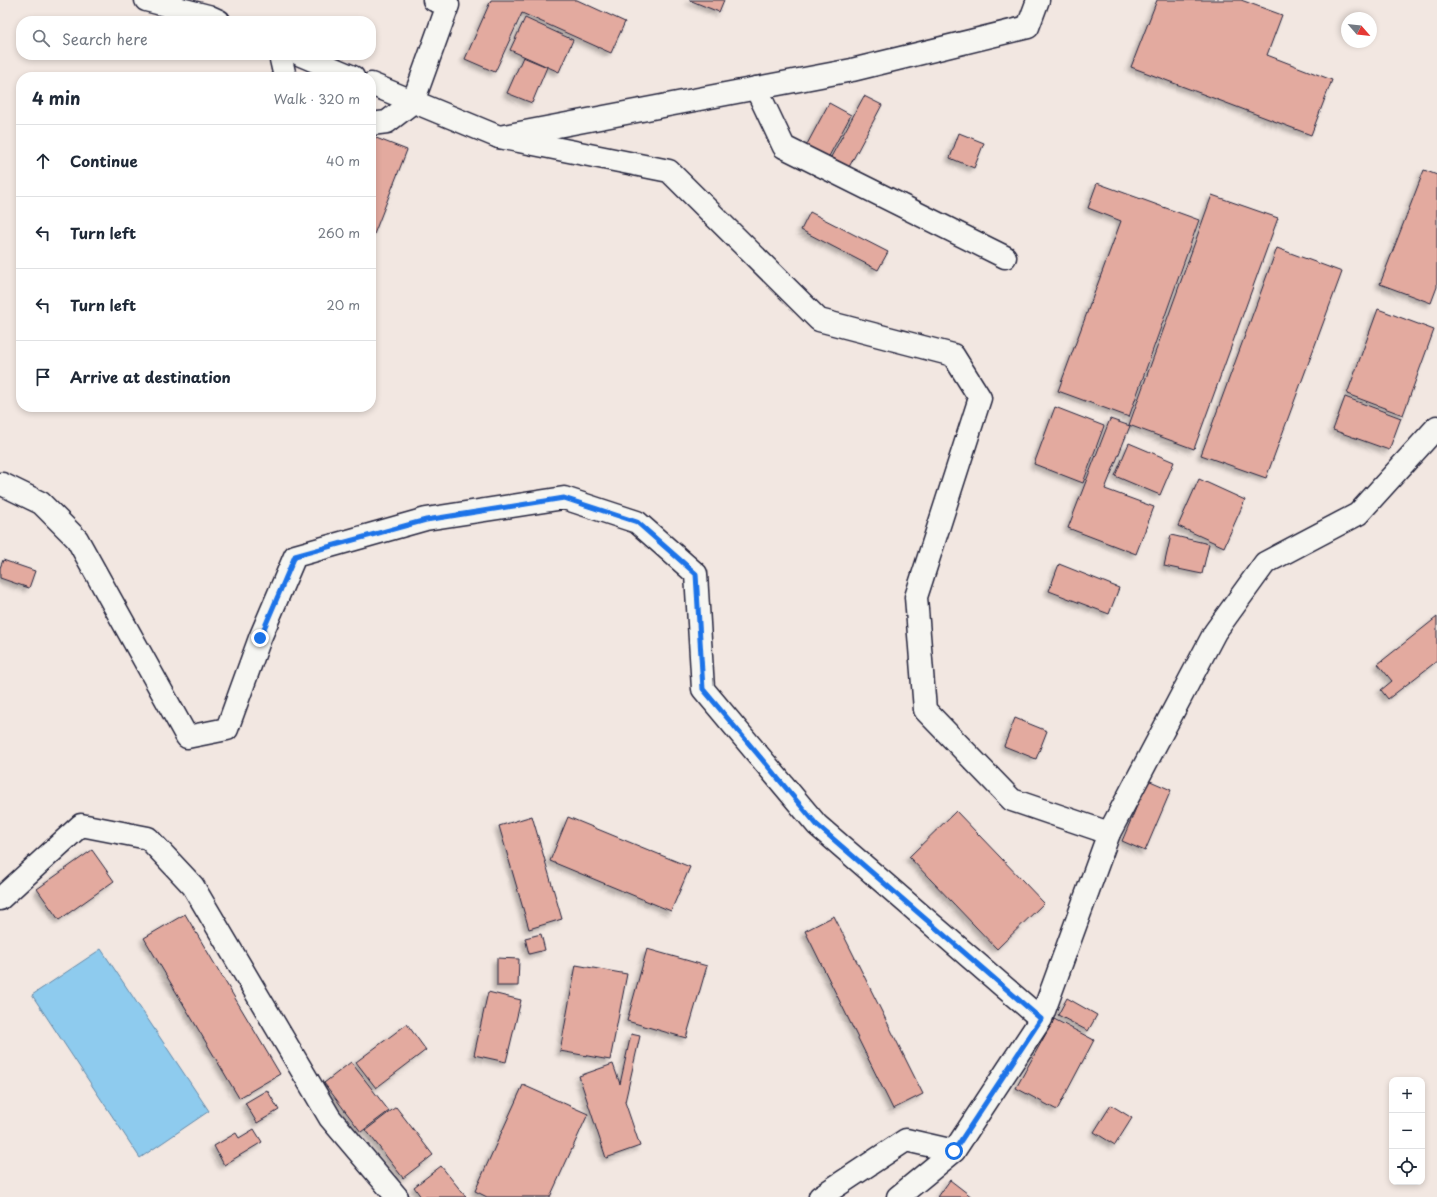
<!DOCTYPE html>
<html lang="en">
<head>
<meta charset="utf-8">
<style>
  :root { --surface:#fff; --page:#f2f2f3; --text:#1f2937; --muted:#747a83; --line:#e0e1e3 }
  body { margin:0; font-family:"Playpen Sans",sans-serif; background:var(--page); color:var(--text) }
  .controls { position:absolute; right:12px; bottom:12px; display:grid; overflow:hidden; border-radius:8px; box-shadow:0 2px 6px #0003 }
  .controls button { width:36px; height:36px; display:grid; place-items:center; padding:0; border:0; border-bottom:1px solid var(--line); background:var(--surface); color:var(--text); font:20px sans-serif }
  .compass { position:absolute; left:1341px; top:12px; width:36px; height:36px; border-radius:50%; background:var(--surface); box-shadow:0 2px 6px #0003; rotate:118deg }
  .stop { position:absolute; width:12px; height:12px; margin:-9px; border:3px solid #1a73e8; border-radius:50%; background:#fff }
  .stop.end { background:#1a73e8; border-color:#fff; box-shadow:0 1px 4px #0008 }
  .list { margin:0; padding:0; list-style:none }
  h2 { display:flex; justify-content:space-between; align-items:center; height:52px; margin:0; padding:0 16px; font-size:17px }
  h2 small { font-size:13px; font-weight:400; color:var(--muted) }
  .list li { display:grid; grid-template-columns:26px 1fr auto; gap:12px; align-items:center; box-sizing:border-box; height:72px; padding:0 16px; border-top:1px solid var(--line) }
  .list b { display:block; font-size:15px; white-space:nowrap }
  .list em { font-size:13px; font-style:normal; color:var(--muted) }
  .icon { flex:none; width:22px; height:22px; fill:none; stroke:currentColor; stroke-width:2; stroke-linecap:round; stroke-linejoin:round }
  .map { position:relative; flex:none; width:1437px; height:1197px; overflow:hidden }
  .search { position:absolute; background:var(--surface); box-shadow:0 2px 6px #0003; left:16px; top:16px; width:360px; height:44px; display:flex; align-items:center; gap:10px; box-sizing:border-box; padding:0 14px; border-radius:16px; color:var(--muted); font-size:15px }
  .panel { position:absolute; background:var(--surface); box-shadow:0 2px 6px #0003; left:16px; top:72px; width:360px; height:340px; border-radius:16px }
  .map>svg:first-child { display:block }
  .water { fill:#8ecbee; stroke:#6387a6 }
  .building { fill:#e3aa9f; stroke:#22223b; filter:url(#shadow) }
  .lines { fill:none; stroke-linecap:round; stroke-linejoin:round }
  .minor-casing { stroke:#22223b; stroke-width:25 }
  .minor { stroke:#f6f6f2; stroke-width:22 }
  .route { stroke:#1a73e8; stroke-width:5 }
</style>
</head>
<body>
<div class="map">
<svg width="1437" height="1197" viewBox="0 0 1437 1197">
  <defs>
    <filter id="shadow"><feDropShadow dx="-3.5" dy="3.5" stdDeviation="2" flood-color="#0004"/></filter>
  </defs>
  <rect width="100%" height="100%" fill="#f2e7e1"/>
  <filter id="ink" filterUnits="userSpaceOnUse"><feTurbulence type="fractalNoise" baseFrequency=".025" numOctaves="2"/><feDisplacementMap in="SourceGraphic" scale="8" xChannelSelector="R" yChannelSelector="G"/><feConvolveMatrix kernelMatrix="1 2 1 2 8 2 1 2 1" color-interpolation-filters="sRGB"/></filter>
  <g filter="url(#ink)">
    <polygon class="water" points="101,949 209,1111 140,1158 32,995"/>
    <g class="building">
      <polygon points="491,0 577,0 625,22 611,53 522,13 495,72 465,59"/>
      <polygon points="689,0 724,0 719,12"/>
      <polygon points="1157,0 1241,0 1282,15 1267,55 1332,80 1311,135 1131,67"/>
      <polygon points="525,18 573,40 559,72 510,50"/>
      <polygon points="523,57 547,67 532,103 507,93"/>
      <polygon points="864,96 882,105 849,167 831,157"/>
      <polygon points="829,103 851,115 827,160 805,148"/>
      <polygon points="959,133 984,143 974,168 950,158"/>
      <polygon points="371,136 407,150 371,242"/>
      <polygon points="1424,170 1437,175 1437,287 1431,303 1380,284"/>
      <polygon points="1097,183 1199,220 1129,417 1058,391 1121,221 1088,208"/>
      <polygon points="1212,195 1278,218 1194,449 1129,425"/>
      <polygon points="810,212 888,252 878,270 801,230"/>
      <polygon points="1277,248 1342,272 1266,478 1201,455"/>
      <polygon points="1378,309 1434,330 1403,415 1347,394"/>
      <polygon points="1345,397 1401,418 1389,450 1333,430"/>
      <polygon points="1055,407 1104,426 1083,483 1034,464"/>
      <polygon points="1110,419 1130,426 1105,489 1154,507 1136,554 1068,528"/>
      <polygon points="1129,443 1174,462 1160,495 1115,476"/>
      <polygon points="1199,479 1245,500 1224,547 1178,526"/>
      <polygon points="1171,535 1209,544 1202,574 1164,566"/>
      <polygon points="3,560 35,571 29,588 0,578 0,568"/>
      <polygon points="1059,564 1119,588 1109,614 1049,591"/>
      <polygon points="1437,617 1437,661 1388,699 1381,690 1392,681 1378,664"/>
      <polygon points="1015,718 1047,731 1036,759 1004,746"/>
      <polygon points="1148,780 1171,790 1145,851 1122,841"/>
      <polygon points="956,811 1044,903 997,949 909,857"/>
      <polygon points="532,816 562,919 529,929 499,826"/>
      <polygon points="568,817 690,867 671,911 550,861"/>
      <polygon points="92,850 114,881 59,920 37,889"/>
      <polygon points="185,914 280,1074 239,1098 144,938"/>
      <polygon points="834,916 923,1094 893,1109 805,931"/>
      <polygon points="541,934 545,950 529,954 525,938"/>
      <polygon points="647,949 707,966 686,1038 627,1021"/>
      <polygon points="497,958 519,959 518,986 497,986"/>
      <polygon points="576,965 627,974 610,1060 560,1051"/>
      <polygon points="488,992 521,1000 506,1062 474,1055"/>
      <polygon points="1067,998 1097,1015 1088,1031 1058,1015"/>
      <polygon points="1054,1019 1094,1040 1057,1110 1016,1088"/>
      <polygon points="407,1024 426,1050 376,1088 356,1062"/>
      <polygon points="631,1034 640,1036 625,1102 640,1146 606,1158 579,1076 613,1064 620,1084"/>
      <polygon points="351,1062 389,1111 361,1132 324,1083"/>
      <polygon points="523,1085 588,1114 550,1197 487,1197 475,1191"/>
      <polygon points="267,1090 279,1110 257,1123 245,1103"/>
      <polygon points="1111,1105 1132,1118 1115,1145 1094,1132"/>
      <polygon points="396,1107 433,1155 403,1178 366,1130"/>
      <polygon points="254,1129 262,1142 224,1165 214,1146 236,1133 239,1138"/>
      <polygon points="441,1166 466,1197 421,1197 414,1187"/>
      <polygon points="950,1180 972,1197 938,1197"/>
    </g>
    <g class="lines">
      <g class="minor-casing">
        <g id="minor">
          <polyline points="146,0 208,16 219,21"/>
          <polyline points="280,55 285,77"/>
          <polyline points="301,55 353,77"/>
          <polyline points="371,84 499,137 852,70 1028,27 1038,0"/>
          <polyline points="756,88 784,147 1005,257"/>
          <polyline points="371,124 387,122 413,102 448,5 434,0"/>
          <polyline points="499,137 669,171 819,320 953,355 980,398 916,597 925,710 1012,800 1109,833"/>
          <polyline points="0,484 2,484 41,503 77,539 187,737 227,729 260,638 295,556 426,519 564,498 637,522 696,574 703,689 817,825 1041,1019"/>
          <polyline points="0,899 81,825 148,838 193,886 330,1118 397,1197"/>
          <polyline points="820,1197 906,1140 954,1151"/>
          <polyline points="898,1197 954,1151 1041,1019 1109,833 1215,632 1265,563 1358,514 1437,427"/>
        </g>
      </g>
      <use href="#minor" class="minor"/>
    </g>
  </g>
  <g class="lines" filter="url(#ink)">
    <polyline class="route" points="260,638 295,556 426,520 564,498 637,522 696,574 703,689 817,825 1041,1019 954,1151"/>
  </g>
</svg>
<div class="controls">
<button>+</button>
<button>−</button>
<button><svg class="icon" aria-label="locate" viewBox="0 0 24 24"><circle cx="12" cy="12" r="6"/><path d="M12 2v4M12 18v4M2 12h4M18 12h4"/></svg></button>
</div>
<svg class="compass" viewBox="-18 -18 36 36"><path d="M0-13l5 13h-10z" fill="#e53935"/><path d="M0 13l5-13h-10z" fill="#747a83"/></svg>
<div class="stop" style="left:954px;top:1151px"></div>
<div class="stop end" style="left:260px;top:638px"></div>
<div class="search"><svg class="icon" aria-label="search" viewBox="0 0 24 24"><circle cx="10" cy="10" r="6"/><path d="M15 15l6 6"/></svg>Search here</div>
<section class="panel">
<h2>4 min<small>Walk · 320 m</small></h2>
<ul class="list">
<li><svg class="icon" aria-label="ahead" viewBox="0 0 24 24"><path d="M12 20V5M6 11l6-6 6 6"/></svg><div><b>Continue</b></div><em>40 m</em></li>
<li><svg class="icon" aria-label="left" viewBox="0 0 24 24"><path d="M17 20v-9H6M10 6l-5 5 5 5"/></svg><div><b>Turn left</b></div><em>260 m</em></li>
<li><svg class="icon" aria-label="left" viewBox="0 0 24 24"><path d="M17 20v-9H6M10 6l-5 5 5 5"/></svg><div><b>Turn left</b></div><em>20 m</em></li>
<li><svg class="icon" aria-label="arrive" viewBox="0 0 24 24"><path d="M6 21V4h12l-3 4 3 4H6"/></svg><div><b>Arrive at destination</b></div></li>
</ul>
</section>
</div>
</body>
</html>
